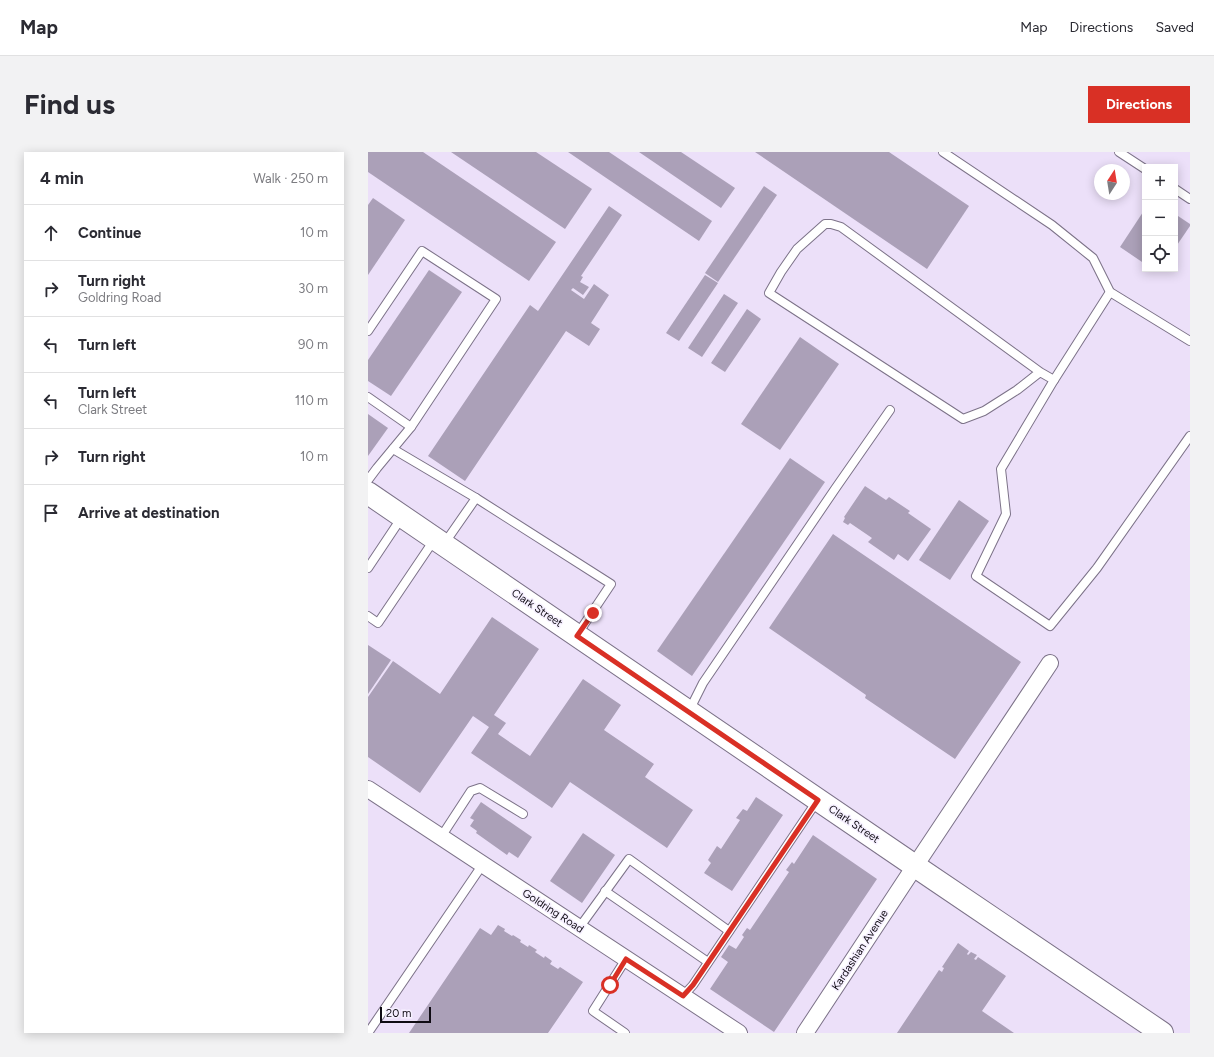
<!DOCTYPE html>
<html lang="en">
<head>
<meta charset="utf-8">
<style>
  :root { --surface:#fff; --page:#f2f2f3; --text:#2b2b33; --muted:#7c7c81; --line:#e1e1e2; --accent:#d93025 }
  body { margin:0; font-family:Figtree,sans-serif; background:var(--page); color:var(--text) }
  .controls { position:absolute; right:12px; top:12px; display:grid; overflow:hidden; border-radius:0px; box-shadow:0 2px 10px #0003 }
  .controls button { width:36px; height:36px; display:grid; place-items:center; padding:0; border:0; border-bottom:1px solid var(--line); background:var(--surface); color:var(--text); font:20px sans-serif }
  .compass { position:absolute; left:726px; top:12px; width:36px; height:36px; border-radius:50%; background:var(--surface); box-shadow:0 2px 10px #0003; rotate:12deg }
  .scale { position:absolute; left:12px; bottom:10px; width:51px; box-sizing:border-box; padding-left:4px; border:2px solid #0f0b13; border-top:0; font-size:11px; line-height:14px; white-space:nowrap; color:#0f0b13; -webkit-text-stroke:3px #f6f0ff; paint-order:stroke }
  .stop { position:absolute; width:12px; height:12px; margin:-9px; border:3px solid #d93025; border-radius:50%; background:#fff }
  .stop.end { background:#d93025; border-color:#fff; box-shadow:0 1px 4px #0008 }
  .list { margin:0; padding:0; list-style:none }
  h2 { display:flex; justify-content:space-between; align-items:center; height:52px; margin:0; padding:0 16px; font-size:17px }
  h2 small { font-size:13px; font-weight:400; color:var(--muted) }
  .list li { display:grid; grid-template-columns:26px 1fr auto; gap:12px; align-items:center; box-sizing:border-box; height:56px; padding:0 16px; border-top:1px solid var(--line) }
  .list b { display:block; font-size:15px; white-space:nowrap }
  .list p { margin:0; font-size:13px; white-space:nowrap; color:var(--muted) }
  .list em { font-size:13px; font-style:normal; color:var(--muted) }
  .icon { flex:none; width:22px; height:22px; fill:none; stroke:currentColor; stroke-width:2; stroke-linecap:round; stroke-linejoin:round }
  .map { position:relative; flex:none; width:822px; height:881px; overflow:hidden; border-radius:0px }
  header { display:flex; align-items:center; gap:24px; box-sizing:border-box; height:56px; padding:0 20px; background:var(--surface); border-bottom:1px solid var(--line) }
  header strong { font-size:19px }
  nav { display:flex; gap:22px; margin-inline-start:auto; font-size:14px }
  .intro { display:flex; align-items:center; justify-content:space-between; box-sizing:border-box; height:96px; padding:0 24px }
  h1 { margin:0; font-size:28px }
  .button { padding:10px 18px; border-radius:0px; background:var(--accent); color:#fff; font-size:14px; font-weight:700 }
  main { display:flex; gap:24px; padding:0 24px }
  aside { flex:1; background:var(--surface); border-radius:0px; box-shadow:0 2px 10px #0003 }
  .map>svg:first-child { display:block }
  .building { fill:#aba0b8 }
  .lines { fill:none; stroke-linecap:round; stroke-linejoin:round }
  .lane-casing { stroke:#7c7288; stroke-width:10 }
  .street-casing { stroke:#7c7288; stroke-width:18 }
  .secondary-casing { stroke:#7c7288; stroke-width:24 }
  .lane { stroke:#fff; stroke-width:8 }
  .street { stroke:#fff; stroke-width:16 }
  .secondary { stroke:#fff; stroke-width:22 }
  .route { stroke:#d93025; stroke-width:5 }
  .labels { text-anchor:middle; dominant-baseline:central; stroke-width:3; stroke-linejoin:round; paint-order:stroke }
  .street-label { font-size:11px; fill:#0f0b13; stroke:#f6f0ff }
</style>
</head>
<body>
<header>
<strong>Map</strong>
<nav><a>Map</a><a>Directions</a><a>Saved</a></nav>
</header>
<div class="intro"><h1>Find us</h1><a class="button">Directions</a></div>
<main>
<aside>
<h2>4 min<small>Walk · 250 m</small></h2>
<ul class="list">
<li><svg class="icon" aria-label="ahead" viewBox="0 0 24 24"><path d="M12 20V5M6 11l6-6 6 6"/></svg><div><b>Continue</b></div><em>10 m</em></li>
<li><svg class="icon" aria-label="right" viewBox="0 0 24 24"><path d="M7 20v-9h11M14 6l5 5-5 5"/></svg><div><b>Turn right</b><p>Goldring Road</p></div><em>30 m</em></li>
<li><svg class="icon" aria-label="left" viewBox="0 0 24 24"><path d="M17 20v-9H6M10 6l-5 5 5 5"/></svg><div><b>Turn left</b></div><em>90 m</em></li>
<li><svg class="icon" aria-label="left" viewBox="0 0 24 24"><path d="M17 20v-9H6M10 6l-5 5 5 5"/></svg><div><b>Turn left</b><p>Clark Street</p></div><em>110 m</em></li>
<li><svg class="icon" aria-label="right" viewBox="0 0 24 24"><path d="M7 20v-9h11M14 6l5 5-5 5"/></svg><div><b>Turn right</b></div><em>10 m</em></li>
<li><svg class="icon" aria-label="arrive" viewBox="0 0 24 24"><path d="M6 21V4h12l-3 4 3 4H6"/></svg><div><b>Arrive at destination</b></div></li>
</ul>
</aside>
<div class="map">
<svg width="822" height="881" viewBox="0 0 822 881">
  <rect width="100%" height="100%" fill="#ece0f9"/>
  <g class="building">
    <polygon points="0,0 55,0 188,90 161,129 0,20"/>
    <polygon points="83,0 168,0 224,37 197,77"/>
    <polygon points="200,0 241,0 344,69 331,89"/>
    <polygon points="271,0 313,0 367,36 353,56"/>
    <polygon points="387,0 521,0 601,54 559,117"/>
    <polygon points="396,34 409,43 350,130 337,121"/>
    <polygon points="5,46 37,68 0,123 0,53"/>
    <polygon points="241,54 254,63 213,124 215,125 212,130 221,135 215,143 205,136 203,138 216,147 226,132 241,143 223,171 232,177 221,194 198,179 97,329 60,304 162,153 170,159"/>
    <polygon points="777,57 777,112 752,95"/>
    <polygon points="807,62 822,72 822,74 807,96"/>
    <polygon points="61,118 94,140 23,244 0,229 0,208"/>
    <polygon points="337,123 350,131 311,189 298,181"/>
    <polygon points="356,142 370,151 334,205 320,196"/>
    <polygon points="379,157 393,167 357,220 343,211"/>
    <polygon points="432,185 471,212 412,298 373,272"/>
    <polygon points="0,262 20,276 0,304"/>
    <polygon points="422,306 457,330 324,524 289,499"/>
    <polygon points="497,334 518,348 521,345 542,359 540,361 563,377 540,409 530,402 526,408 500,390 504,386 482,371 480,373 475,370 477,366 476,365"/>
    <polygon points="591,348 621,369 582,428 551,408"/>
    <polygon points="465,382 653,510 587,607 497,546 498,543 401,476"/>
    <polygon points="124,465 171,497 126,563 138,571 130,582 162,604 215,527 253,553 236,578 286,612 277,625 325,658 299,696 202,630 184,656 103,601 121,575 105,564 52,641 0,605 0,545 25,509 72,542"/>
    <polygon points="0,493 23,508 0,542"/>
    <polygon points="388,645 415,663 364,739 336,721 343,711 340,708 349,694 353,697 372,668 368,666 375,657 379,659"/>
    <polygon points="113,650 164,685 150,706 141,700 139,703 108,681 109,679 102,674 106,668 102,666"/>
    <polygon points="215,681 247,703 214,751 182,729"/>
    <polygon points="445,683 509,727 406,880 342,837 360,810 353,805 361,793 368,797 376,785 374,783 379,776 382,778 421,720 418,718 424,710 426,712"/>
    <polygon points="130,773 137,777 136,779 144,784 145,783 153,788 152,790 160,795 161,793 169,798 167,800 176,806 177,804 184,809 182,812 190,817 192,815 215,830 180,881 41,881 112,776 123,783"/>
    <polygon points="590,791 601,799 599,802 600,803 603,800 609,803 606,807 608,808 610,805 638,824 614,859 646,881 529,881 571,818 574,820 576,816 574,815"/>
  </g>
  <g class="lines">
    <g class="lane-casing">
      <g id="lane">
        <polyline points="575,0 684,73 725,106 742,140 822,189"/>
        <polyline points="751,0 777,17"/>
        <polyline points="807,37 822,47"/>
        <polyline points="742,140 686,228 633,317 638,362 608,424 682,474 729,416 822,284"/>
        <polyline points="0,179 54,99 128,147 43,275 9,316 0,328"/>
        <polyline points="672,220 649,238 616,259 595,267 401,141 413,120 429,97 457,72 463,72 473,75 672,220 686,228"/>
        <polyline points="0,245 43,275"/>
        <polyline points="25,297 108,346 76,392"/>
        <polyline points="108,346 243,432 209,483"/>
        <polyline points="0,416 34,365"/>
        <polyline points="0,464 10,471 66,388"/>
        <polyline points="321,559 335,531 467,337 522,258"/>
        <polyline points="73,685 103,639 112,636 155,662"/>
        <polyline points="237,739 340,810"/>
        <polyline points="211,776 261,707 361,779"/>
        <polyline points="315,844 325,833 449,649"/>
        <polyline points="0,881 115,712"/>
        <polyline points="257,881 225,859 258,807"/>
      </g>
    </g>
    <g class="street-casing">
      <g id="street">
        <polyline points="0,637 371,881"/>
        <polyline points="437,881 547,714 682,511"/>
      </g>
    </g>
    <g class="secondary-casing">
      <polyline id="secondary" points="0,341 547,714 794,881"/>
    </g>
    <use href="#lane" class="lane"/>
    <use href="#street" class="street"/>
    <use href="#secondary" class="secondary"/>
  </g>
  <g class="lines">
    <polyline class="route" points="225,461 209,484 450,648 325,833 315,844 258,807 242,833"/>
  </g>
  <g class="labels">
    <g class="street-label">
      <text transform="translate(169 456) rotate(34)">Clark Street</text>
      <text transform="translate(486 672) rotate(34)">Clark Street</text>
      <text transform="translate(185 759) rotate(33)">Goldring Road</text>
      <text transform="translate(492 798) rotate(-57)">Kardashian Avenue</text>
    </g>
  </g>
</svg>
<div class="controls">
<button>+</button>
<button>−</button>
<button><svg class="icon" aria-label="locate" viewBox="0 0 24 24"><circle cx="12" cy="12" r="6"/><path d="M12 2v4M12 18v4M2 12h4M18 12h4"/></svg></button>
</div>
<svg class="compass" viewBox="-18 -18 36 36"><path d="M0-13l5 13h-10z" fill="#e53935"/><path d="M0 13l5-13h-10z" fill="#7c7c81"/></svg>
<div class="scale">20 m</div>
<div class="stop" style="left:242px;top:833px"></div>
<div class="stop end" style="left:225px;top:461px"></div>
</div>
</main>
</body>
</html>
